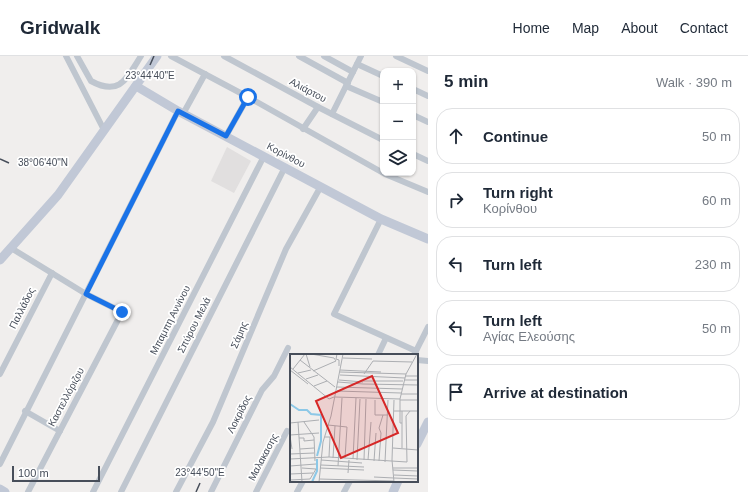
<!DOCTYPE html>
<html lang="en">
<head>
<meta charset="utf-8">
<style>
  :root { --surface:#fff; --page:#f6f6f7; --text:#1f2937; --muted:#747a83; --line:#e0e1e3 }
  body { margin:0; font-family:Arial,sans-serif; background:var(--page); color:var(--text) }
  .controls { position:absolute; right:12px; top:12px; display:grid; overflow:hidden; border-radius:8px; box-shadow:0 1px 3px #0004 }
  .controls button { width:36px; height:36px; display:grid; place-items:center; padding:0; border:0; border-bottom:1px solid var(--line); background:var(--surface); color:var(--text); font:20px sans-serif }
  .scale { position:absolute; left:12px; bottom:10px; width:88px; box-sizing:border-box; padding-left:4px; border:2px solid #474e5a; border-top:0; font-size:11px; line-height:14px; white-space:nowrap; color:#474e5a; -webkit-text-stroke:3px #fff; paint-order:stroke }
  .stop { position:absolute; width:12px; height:12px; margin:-9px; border:3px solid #1a73e8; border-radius:50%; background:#fff }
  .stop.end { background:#1a73e8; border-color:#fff; box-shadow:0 1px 4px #0008 }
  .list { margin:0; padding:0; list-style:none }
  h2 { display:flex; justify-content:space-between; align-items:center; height:52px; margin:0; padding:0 16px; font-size:17px }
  h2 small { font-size:13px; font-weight:400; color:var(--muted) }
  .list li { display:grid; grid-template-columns:26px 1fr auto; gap:12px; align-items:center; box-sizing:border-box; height:56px; margin:0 8px 8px; padding:0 8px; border:1px solid var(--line); border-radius:16px }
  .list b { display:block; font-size:15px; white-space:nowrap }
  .list p { margin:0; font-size:13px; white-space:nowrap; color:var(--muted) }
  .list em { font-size:13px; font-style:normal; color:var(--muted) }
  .icon { flex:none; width:22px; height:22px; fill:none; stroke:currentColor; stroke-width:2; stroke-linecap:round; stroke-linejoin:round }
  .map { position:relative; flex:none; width:428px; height:436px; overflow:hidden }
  header { display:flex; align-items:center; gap:24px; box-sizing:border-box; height:56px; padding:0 20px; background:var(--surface); border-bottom:1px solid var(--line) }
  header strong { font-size:19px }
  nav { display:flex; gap:22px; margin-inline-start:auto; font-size:14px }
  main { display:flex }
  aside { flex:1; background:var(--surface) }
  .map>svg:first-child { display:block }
  .education { fill:#e1dfdf }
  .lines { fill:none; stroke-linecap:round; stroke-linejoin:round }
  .street { stroke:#bfc6cf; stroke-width:6 }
  .secondary { stroke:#c1c8d6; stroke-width:9 }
  .route { stroke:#1a73e8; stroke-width:5 }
  .ticks { fill:none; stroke:#474e5a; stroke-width:1.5 }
  .labels { text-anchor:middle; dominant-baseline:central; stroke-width:3.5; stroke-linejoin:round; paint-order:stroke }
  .street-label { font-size:10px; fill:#474e5a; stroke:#fff }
  .inset-river { fill:none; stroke:#8cc8e7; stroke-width:2 }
  .inset-road { fill:none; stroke:#acaeb2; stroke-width:1 }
  .view { fill:#d62828; fill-opacity:0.15; stroke:#d62828; stroke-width:2 }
  .inset-edge { fill:none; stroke:#474e5a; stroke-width:2 }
  .ticks-label { font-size:10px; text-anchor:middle; fill:#474e5a; stroke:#fff; stroke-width:3.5; stroke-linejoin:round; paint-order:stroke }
</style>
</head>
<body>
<header>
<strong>Gridwalk</strong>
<nav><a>Home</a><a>Map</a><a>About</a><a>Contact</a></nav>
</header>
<main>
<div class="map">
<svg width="428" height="436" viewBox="0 0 428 436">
  <rect width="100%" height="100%" fill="#f0eeed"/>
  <polygon class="education" points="227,91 251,105 234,137 211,125"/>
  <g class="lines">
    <g class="street">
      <polyline points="66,0 104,74"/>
      <path d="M77 0 91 25C120 41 127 22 141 0"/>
      <polyline points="171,0 248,41 385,118 428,136"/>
      <polyline points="224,0 318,51 383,84"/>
      <polyline points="299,0 348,27"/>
      <polyline points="324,0 353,16"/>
      <polyline points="396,0 428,15"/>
      <polyline points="357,8 383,20"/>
      <polyline points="346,30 383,46"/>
      <polyline points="413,33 428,40"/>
      <polyline points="183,58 205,18"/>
      <polyline points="332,58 361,0"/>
      <polyline points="413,59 428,66"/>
      <polyline points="303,73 318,51"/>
      <polyline points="226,80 248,41"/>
      <polyline points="413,98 428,105"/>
      <polyline points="381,163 334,258 416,295"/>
      <polyline points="11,192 86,238 122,256 28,436"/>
      <polyline points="378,299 386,282"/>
      <polyline points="414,299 428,271"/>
      <polyline points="417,304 428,305"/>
      <polyline points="0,318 52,217"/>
      <polyline points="25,355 60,375"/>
      <polyline points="0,408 178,55"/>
      <polyline points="93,436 264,100"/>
      <polyline points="121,436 285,111"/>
      <polyline points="176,436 213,366 286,193 321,130"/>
      <polyline points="211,436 262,334 274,320 288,292"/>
      <polyline points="256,436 287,375"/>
      <polyline points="297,436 303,425"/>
      <polyline points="344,436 350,425"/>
    </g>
    <g class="secondary">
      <polyline points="136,30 178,55 381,163 428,183"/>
      <polyline points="0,204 58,139 157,0"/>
      <polyline points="417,388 428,366"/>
      <polyline points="0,433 5,436"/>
      <polyline points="393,436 398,425"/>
    </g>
  </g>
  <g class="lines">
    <polyline class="route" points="122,256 86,238 178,55 226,80 248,41"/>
  </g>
  <path class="ticks" d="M150 9 154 0M0 103 9 107M196 436 200 427"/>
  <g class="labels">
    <g class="street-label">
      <text transform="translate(308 34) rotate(28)">Αλιάρτου</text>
      <text transform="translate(286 99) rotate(28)">Κορίνθου</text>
      <text transform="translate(22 252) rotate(-63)">Παλλάδος</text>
      <text transform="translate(170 264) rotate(-63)">Μπαμπη Αννίνου</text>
      <text transform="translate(194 269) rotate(-63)">Σπύρου Μελά</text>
      <text transform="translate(239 279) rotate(-67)">Σάμης</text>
      <text transform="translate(66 341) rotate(-62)">Καστελλόριζου</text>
      <text transform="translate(239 358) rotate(-63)">Λοκρίδος</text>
      <text transform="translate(263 401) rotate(-62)">Μαλακασης</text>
    </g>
  </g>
  <g transform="translate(290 298)">
    <rect width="128" height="128" fill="#f0eeed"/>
    <path class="inset-river" d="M0 50 9 56H17L21 60 31 61V87L27 102M22 128 27 117V105"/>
    <path class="inset-road" d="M16 0 20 13M21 0 44 4 46 7 23 17M47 0 46 5 49 6V12M53 4 82 5M10 6 45 33M0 13 39 45 44 43M3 15 15 0M0 16 18 30M50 16 91 18M50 18 116 20M8 19 21 16M74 20 83 7 122 8M50 21 115 24M115 22H128M16 25 28 21M49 26 73 28M114 26H128M73 27H113M48 28 73 30M73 30 128 31M24 32 37 27M47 33 112 35M47 37 111 39M111 40H128M45 43 110 45 116 20 127 0M110 45V69H112M85 46V61H98M104 46 102 106 104 128M110 46H128M104 57H128M112 57V94M8 68 12 128M14 68 24 83 25 107M0 69 29 66M38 71 57 73 55 104M0 81 29 79M0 82 2 95M35 83H40L39 103M9 84H14V87L24 86M103 94 128 96M10 95 24 94M0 100 24 99M43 104 45 72M0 105 39 103 117 108 116 62 120 57M63 105 66 44M31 106 72 109M67 106 70 45M74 106 76 45M78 106 81 68M84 107 86 79M89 107 91 79 89 74 93 61M95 108 98 46M31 111 74 113M0 112 26 110M48 112 52 44M30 114 74 116M103 114H128M103 116 128 117M58 119 59 106M0 120 23 119M104 121 128 122M84 123 104 124M104 124 128 125M29 125 104 127M0 126 20 125 26 115 12 114M29 128 33 88 41 62 53 0"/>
    <path class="view" d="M82 22 108 79 51 104 26 47Z"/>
    <rect width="128" height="128" class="inset-edge"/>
  </g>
  <g class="ticks-label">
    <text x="150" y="23">23°44'40"E</text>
    <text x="43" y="110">38°06'40"N</text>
    <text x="200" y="420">23°44'50"E</text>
  </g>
</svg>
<div class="controls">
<button>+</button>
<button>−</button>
<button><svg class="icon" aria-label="layers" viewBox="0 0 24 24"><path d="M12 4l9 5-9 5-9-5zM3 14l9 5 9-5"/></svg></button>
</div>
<div class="scale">100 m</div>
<div class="stop" style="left:248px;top:41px"></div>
<div class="stop end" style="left:122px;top:256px"></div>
</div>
<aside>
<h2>5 min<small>Walk · 390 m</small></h2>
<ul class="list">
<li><svg class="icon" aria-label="ahead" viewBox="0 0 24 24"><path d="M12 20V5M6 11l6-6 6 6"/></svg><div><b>Continue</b></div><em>50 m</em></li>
<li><svg class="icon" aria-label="right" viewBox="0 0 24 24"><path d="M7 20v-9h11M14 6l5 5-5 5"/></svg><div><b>Turn right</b><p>Κορίνθου</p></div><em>60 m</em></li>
<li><svg class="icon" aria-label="left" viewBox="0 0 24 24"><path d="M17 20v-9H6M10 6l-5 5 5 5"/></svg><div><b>Turn left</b></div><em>230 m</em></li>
<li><svg class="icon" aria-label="left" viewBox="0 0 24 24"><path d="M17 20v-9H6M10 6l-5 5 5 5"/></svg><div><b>Turn left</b><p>Αγίας Ελεούσης</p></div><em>50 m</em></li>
<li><svg class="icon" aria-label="arrive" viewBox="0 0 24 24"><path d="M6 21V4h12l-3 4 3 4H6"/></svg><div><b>Arrive at destination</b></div></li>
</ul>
</aside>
</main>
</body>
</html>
